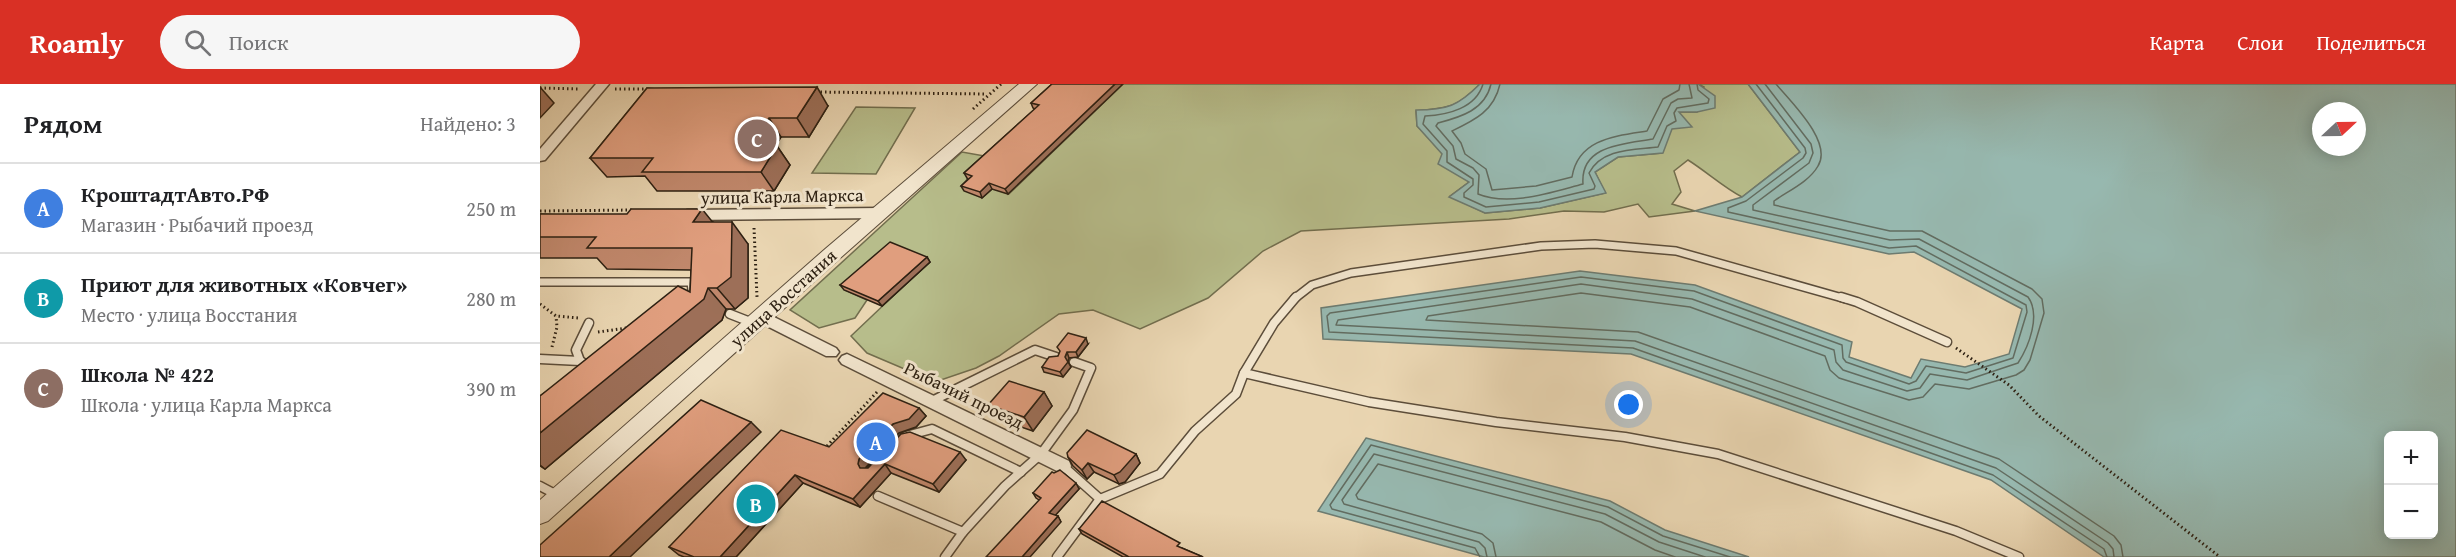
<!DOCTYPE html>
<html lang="ru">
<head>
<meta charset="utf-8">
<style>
  :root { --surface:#fff; --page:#f6f6f6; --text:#202124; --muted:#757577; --line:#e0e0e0; --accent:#d93025 }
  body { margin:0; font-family:"Gentium Book Plus",serif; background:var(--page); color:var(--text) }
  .controls { position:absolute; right:18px; bottom:18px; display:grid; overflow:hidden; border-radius:9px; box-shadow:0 3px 15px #0003 }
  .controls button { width:54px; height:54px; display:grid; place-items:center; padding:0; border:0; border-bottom:2px solid var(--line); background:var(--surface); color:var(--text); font:30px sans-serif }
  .compass { position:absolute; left:1772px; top:18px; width:54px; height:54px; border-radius:50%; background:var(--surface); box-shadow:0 3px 15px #0003; rotate:68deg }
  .you { position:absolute; left:1089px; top:321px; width:21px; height:21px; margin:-15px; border:4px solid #fff; border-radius:50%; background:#1a73e8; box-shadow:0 0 0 9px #1a73e833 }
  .badge { display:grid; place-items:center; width:39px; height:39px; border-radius:50%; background:var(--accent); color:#fff; font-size:20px; font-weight:700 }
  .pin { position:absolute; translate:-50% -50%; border:3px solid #fff; box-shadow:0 2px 6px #0006 }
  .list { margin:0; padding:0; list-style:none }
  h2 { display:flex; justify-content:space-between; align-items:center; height:78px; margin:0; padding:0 24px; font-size:26px }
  h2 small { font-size:20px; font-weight:400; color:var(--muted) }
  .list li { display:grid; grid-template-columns:39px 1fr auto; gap:18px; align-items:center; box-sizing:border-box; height:90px; padding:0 24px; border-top:2px solid var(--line) }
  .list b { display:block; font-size:22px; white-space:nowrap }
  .list p { margin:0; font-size:20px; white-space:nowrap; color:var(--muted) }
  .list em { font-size:20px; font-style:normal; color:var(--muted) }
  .icon { flex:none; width:33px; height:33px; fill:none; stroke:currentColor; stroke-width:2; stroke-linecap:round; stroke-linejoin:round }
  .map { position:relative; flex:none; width:1916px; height:473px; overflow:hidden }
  header { display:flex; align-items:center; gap:36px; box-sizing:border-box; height:84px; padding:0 30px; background:var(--accent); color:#fff }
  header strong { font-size:28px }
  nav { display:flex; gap:33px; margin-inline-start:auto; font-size:21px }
  .search { width:420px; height:54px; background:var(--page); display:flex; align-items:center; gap:15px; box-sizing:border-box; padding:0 21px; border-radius:33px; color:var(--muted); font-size:22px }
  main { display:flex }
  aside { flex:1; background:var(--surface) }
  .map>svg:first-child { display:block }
  .green { fill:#b7bd8b; stroke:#726e4e; stroke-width:1.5 }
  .water { fill:#97b8af; stroke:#6d7b70; stroke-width:1.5; fill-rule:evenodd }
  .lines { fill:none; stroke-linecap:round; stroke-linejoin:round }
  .shore { stroke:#626c60; stroke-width:1.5 }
  .service-far1-casing { stroke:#5c4d3a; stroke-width:10 }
  .service-casing { stroke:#5c4d3a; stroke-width:11 }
  .minor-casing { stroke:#5c4d3a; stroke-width:3 }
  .tertiary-casing { stroke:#5c4d3a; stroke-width:2 }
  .path { stroke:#2d2012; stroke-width:3; stroke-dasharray:1.5 3; stroke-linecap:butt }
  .service-far1 { stroke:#f1e4cc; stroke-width:7 }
  .service { stroke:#f1e4cc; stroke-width:8 }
  .minor { fill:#f1e4cc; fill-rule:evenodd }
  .tertiary { fill:#f1e4cc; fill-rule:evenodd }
  .wall { fill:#c1886c; stroke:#2d2012; stroke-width:1.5 }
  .shaded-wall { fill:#9d6f58; stroke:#2d2012; stroke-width:1.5 }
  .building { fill:#e09e7e; stroke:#2d2012; stroke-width:1.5 }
  .labels { text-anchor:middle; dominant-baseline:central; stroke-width:6; stroke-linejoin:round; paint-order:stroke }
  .street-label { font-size:18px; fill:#2d2012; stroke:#f1e4cc }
</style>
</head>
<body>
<header>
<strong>Roamly</strong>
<div class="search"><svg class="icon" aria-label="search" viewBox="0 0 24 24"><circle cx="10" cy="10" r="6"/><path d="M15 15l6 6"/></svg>Поиск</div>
<nav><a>Карта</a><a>Слои</a><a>Поделиться</a></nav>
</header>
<main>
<aside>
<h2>Рядом<small>Найдено: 3</small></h2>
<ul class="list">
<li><span class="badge" style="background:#3f7fe0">A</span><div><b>КроштадтАвто.РФ</b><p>Магазин · Рыбачий проезд</p></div><em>250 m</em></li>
<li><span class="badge" style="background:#0f9aa8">B</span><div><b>Приют для животных «Ковчег»</b><p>Место · улица Восстания</p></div><em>280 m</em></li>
<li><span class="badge" style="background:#8d6e63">C</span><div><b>Школа № 422</b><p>Школа · улица Карла Маркса</p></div><em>390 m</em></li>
</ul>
</aside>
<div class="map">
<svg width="1916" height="473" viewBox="0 0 1916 473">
  <rect width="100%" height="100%" fill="#e9d5b1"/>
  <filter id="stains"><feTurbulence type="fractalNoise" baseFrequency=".00333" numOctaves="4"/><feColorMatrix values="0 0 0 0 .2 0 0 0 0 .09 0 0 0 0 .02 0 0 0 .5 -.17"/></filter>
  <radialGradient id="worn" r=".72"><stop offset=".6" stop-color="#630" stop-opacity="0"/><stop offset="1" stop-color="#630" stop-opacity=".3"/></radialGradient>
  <g class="green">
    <path d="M583 0H940C915 25 910 23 876 27L877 42 929 98 910 112 945 129 1000 124 1065 109 1055 88 1078 73 1122 69 1138 28H1157L1164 3 1158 0H1208L1260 68 1202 113C1183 103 1167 88 1148 76L1134 87 1141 108 1132 120 1155 127 1109 133 1098 120 1064 128 1024 127 969 135 761 147 723 167 668 214 600 245 553 226 519 230 459 272 436 284 395 298 327 269 311 252 389 178 305 206 327 216 315 234 279 244 250 226 422 68 450 73 427 95 469 110Z"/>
    <polygon points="316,23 375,24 336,90 272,89"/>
  </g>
  <g class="water">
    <path d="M940 0H1158L1175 12V24L1157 28H1139L1152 43 1132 45 1123 69 1078 73 1055 88 1066 109 1000 124 945 129 909 113 929 98 898 80 902 70 877 42 876 26C907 26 918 22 940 0Z"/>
    <path d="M1208 0H1916V473H1564L1451 396 1091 270 783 255 781 224 1040 187 1155 201 1312 258 1309 273 1371 294 1381 275 1425 283 1469 270 1482 225 1374 168 1349 170 1155 127 1202 113 1260 68ZM1781 27H1817V63H1781ZM1848 352H1894V450H1848Z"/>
    <polygon points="826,354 1070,417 1125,446 1209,473 944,473 778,427"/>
  </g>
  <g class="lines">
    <g class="shore">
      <path d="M943 0C936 24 908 31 885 32L883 40 907 67V78L933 95V101L924 109V113L946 123 999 118 1054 105 1055 102 1049 89C1062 64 1094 66 1118 63L1127 42 1136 37 1134 29 1137 24 1168 19 1169 15 1158 6 1157 0"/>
      <path d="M951 0C945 26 921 33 898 39L896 42 913 62 916 75 933 84 939 91 938 110C969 123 1012 108 1043 100 1040 61 1084 60 1113 55L1131 19 1138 15 1152 14 1149 0"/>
      <path d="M960 0C954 27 935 36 912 47L921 59 925 70 946 85 952 106 996 102 1032 93C1038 55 1075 52 1107 47L1123 15 1139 6 1140 0"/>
      <polyline points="1216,0 1265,64 1266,69 1263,74 1206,117 1188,124 1188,128 1349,164 1376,162 1486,221 1487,228 1473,274 1426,289 1386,282 1376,297 1369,300 1306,278 1303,274 1302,261 1154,207 1041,193 790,229 787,232 789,248 1093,264 1453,391 1564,465 1567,473"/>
      <path d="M1225 0 1271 60 1273 69 1269 79 1213 121V126L1350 156 1379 155 1488 213C1501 231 1489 262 1478 279L1427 296 1390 290 1380 304 1367 307 1303 286 1296 278 1294 266 1152 215 1041 200 798 236 796 241 1095 257 1456 384 1568 459 1573 465 1574 473"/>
      <path d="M1236 0C1251 18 1293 58 1278 82 1269 98 1248 107 1234 117V121L1350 147H1382L1492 205 1502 215 1504 229 1490 276 1484 286 1476 291 1429 305 1395 300 1383 313 1369 316 1299 294 1290 286 1285 272 1150 223 1041 209 888 232 886 236 1098 248 1459 375 1574 452 1581 461 1583 473"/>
      <polyline points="940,473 935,464 792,425 790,421 831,361 1068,423 1123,452 1190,473"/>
      <polyline points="947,473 945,464 939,458 804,420 802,416 834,370 1065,430 1119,458 1165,473"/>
      <polyline points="956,473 953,459 942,450 818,415 816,411 838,380 1061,438 1115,466 1135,473"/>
    </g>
    <g class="service-far1-casing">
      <g id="service-far1">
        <polyline points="0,198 151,198 152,206"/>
        <polyline points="754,215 772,201 811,189 1001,162 1055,160 1136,167 1306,215"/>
      </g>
    </g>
    <g class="service-casing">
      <g id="service">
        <polyline points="756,213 734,239 704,289 829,318 956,338 1085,353 1178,370 1416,447 1479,473"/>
        <polyline points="1301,213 1317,218 1407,258"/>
        <polyline points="190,230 213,239"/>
        <polyline points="0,275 40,277 49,282"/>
        <polyline points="40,277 36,266 49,239"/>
        <polyline points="392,317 495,266 516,273"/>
        <polyline points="366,352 392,345 481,388"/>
        <polyline points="523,382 560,415"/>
        <polyline points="0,402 17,411"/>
        <polyline points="338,412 423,448"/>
        <polyline points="405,473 423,448 465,402 501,370 533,326 551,284 534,278"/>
        <polyline points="517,473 560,415 620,390 655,347 696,310 704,289"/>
      </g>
    </g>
    <g class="minor-casing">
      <g id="minor">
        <polygon points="56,0 69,0 5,76 0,77 0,65"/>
        <polygon points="340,124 347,129 340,134 147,136 140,131 147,126"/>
        <polygon points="222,227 296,264 299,268 296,272 286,272 217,237 215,233 217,229"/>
        <polygon points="307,270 529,377 531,382 529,387 523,389 517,387 302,280 299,276 302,272"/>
      </g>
    </g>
    <g class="tertiary-casing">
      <polygon id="tertiary" points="479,0 497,0 298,176 8,437 0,440 0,416 284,166"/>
    </g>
    <g class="path">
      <polyline points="0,4 40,5"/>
      <polyline points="75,5 107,5"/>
      <polyline points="276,8 446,10"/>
      <polyline points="433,25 461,0"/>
      <polyline points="0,127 94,126"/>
      <polyline points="214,144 217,213"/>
      <polyline points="0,220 16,232 39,234"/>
      <polyline points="58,248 87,244"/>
      <polyline points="12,263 17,243 16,232"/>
      <polyline points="1416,264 1469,301 1499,332 1680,473"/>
      <polyline points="287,362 337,308"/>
    </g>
    <use href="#service-far1" class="service-far1"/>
    <use href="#service" class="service"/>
    <use href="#minor" class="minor"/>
    <use href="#tertiary" class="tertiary"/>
  </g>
  <g class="wall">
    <polygon points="512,0 468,110 452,105 442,114 424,107 421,102 428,95 427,94 424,89 495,25 493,24 491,19"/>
    <polygon points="107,4 288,22 269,53 241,53 235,62 237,62 250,81 234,107 117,107 105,92 67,93 50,74"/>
    <polygon points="0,130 173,138 208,160 208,214 195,225 186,225 182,236 5,385 0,382 0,312 150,208 151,186 67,185 57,174 0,174"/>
    <polygon points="387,173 390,178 342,222 304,206 300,201"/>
    <polygon points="548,260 538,273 529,274 528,278 531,283 523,293 504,288 502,283 518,272"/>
    <polygon points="504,308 512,322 493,347 457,335 448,321"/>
    <polygon points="379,324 386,332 376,343 359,349 326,384 328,384 361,350 426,376 399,408 351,389 320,423 263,399 196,473 144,473 139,471 129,463 289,363"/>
    <polygon points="596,370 600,379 585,398 579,400 554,388 547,395 533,382 528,373"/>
    <polygon points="539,405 515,431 518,432 521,438 499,416 496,414 493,409"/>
    <polygon points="539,445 642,464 663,473 583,473 542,450"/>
  </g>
  <g class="shaded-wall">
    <polygon points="575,0 583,0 468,110 465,105"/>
    <polygon points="0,3 14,19 0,34"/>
    <polygon points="277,3 288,22 269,53 257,34"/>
    <polygon points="229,34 241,53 223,81 210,63"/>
    <polygon points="237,62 250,81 234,107 221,88"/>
    <polygon points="449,99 452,105 442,114 440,108"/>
    <polygon points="162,125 179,146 153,138"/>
    <polygon points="192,138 208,160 208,214 195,225 177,204"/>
    <polygon points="387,173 390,178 342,222 338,217"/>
    <polygon points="168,204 186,225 182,236 5,385 0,381 0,349"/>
    <polygon points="546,254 548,260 538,273 536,268"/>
    <polygon points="527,268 529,274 528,278 531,283 523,293 520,288"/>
    <polygon points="504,308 512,322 493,347 484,333"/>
    <polygon points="379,324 386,332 376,343 359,349 326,383 325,388 320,384 318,380 319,375 353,340"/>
    <polygon points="211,338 221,348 90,473 69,473"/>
    <polygon points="420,368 426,376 399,408 393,400"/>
    <polygon points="596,370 600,379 585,398 579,400 574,391"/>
    <polygon points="548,379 554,388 547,395 542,386"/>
    <polygon points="345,380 351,389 320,423 313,415"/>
    <polygon points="255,391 263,399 196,473 180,473"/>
    <polygon points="536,399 539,405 513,434 509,429"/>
    <polygon points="518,432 521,438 490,473 482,473"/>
  </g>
  <g class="building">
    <polygon points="512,0 575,0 465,105 449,99 440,108 421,102 432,92 424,89 499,21 491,19"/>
    <polygon points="277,3 257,34 229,34 210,63 237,62 221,88 102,88 113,74 50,74 107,4"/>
    <polygon points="91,125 162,125 153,138 192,138 191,193 177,204 168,204 164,215 0,349 0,312 138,202 150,208 152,164 47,164 56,153 0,153 0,130 87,130"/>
    <polygon points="350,158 387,173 338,217 300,201"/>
    <polygon points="528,249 546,254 536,268 527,268 525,273 528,278 520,288 502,283 509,273 518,272 520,267 517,263"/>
    <polygon points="469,297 504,308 484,333 448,321"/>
    <polygon points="343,309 379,324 369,335 353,340 319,375 318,380 320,384 328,384 361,350 370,348 420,368 393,400 345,380 313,415 255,391 180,473 154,473 129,463 241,346 289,363"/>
    <polygon points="161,316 211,338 69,473 0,473 0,461"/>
    <polygon points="547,346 596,370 580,388 574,391 548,379 542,386 528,373 527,369"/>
    <polygon points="520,386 536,399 509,429 518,432 482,473 446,473 501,414 493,409 512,388 514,389"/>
    <polygon points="562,417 640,459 637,462 663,473 589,473 539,445"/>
  </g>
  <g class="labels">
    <g class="street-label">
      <text transform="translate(242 112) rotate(-1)">улица Карла Маркса</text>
      <text transform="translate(243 214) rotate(-42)">улица Восстания</text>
      <text transform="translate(424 311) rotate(26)">Рыбачий проезд</text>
    </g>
  </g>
  <rect width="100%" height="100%" filter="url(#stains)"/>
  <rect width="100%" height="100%" fill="url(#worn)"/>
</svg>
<div class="controls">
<button>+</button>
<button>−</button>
</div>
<svg class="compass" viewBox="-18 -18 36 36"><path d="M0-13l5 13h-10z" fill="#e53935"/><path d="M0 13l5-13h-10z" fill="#757577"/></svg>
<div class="you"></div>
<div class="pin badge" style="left:336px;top:358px;background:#3f7fe0">A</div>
<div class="pin badge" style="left:216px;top:420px;background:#0f9aa8">B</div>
<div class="pin badge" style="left:217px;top:55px;background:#8d6e63">C</div>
</div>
</main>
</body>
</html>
